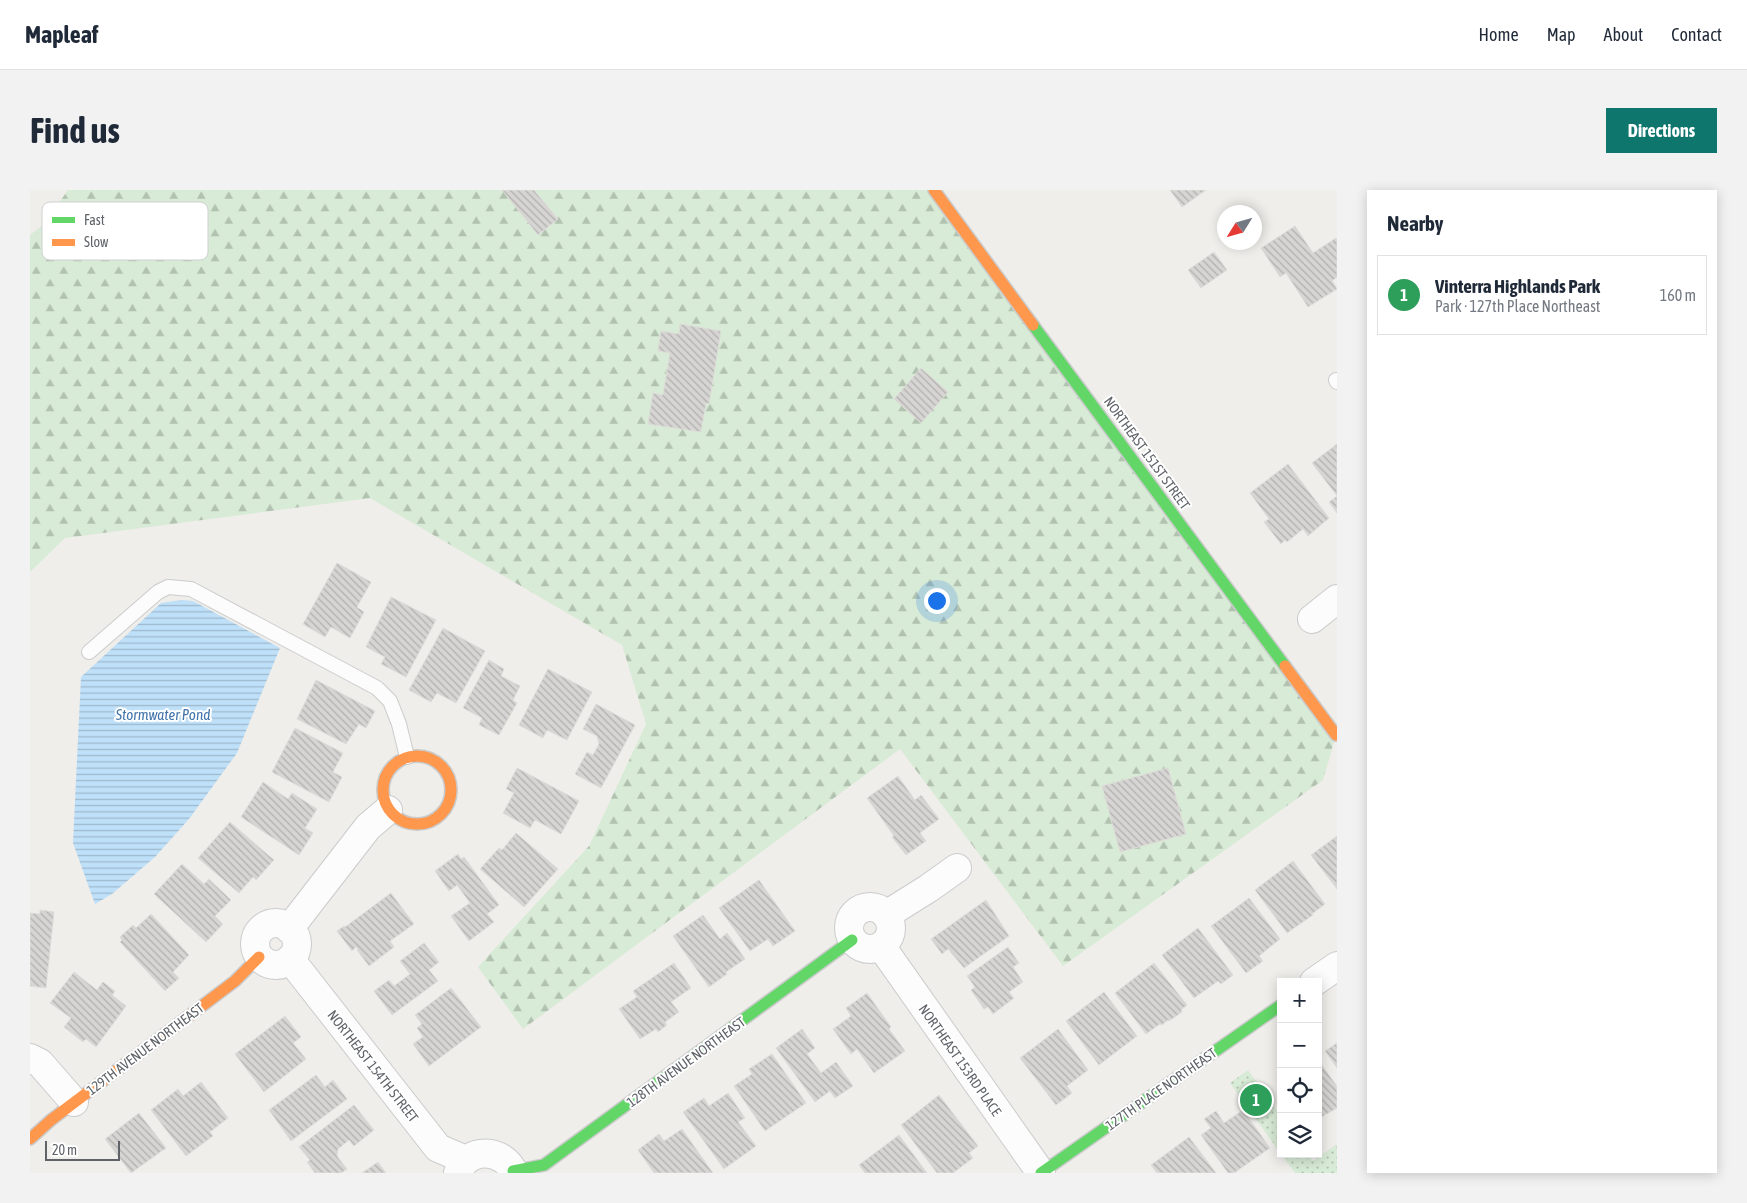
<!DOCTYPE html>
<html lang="en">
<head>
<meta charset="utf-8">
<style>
  :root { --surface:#fff; --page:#f2f2f3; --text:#1f2937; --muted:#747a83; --line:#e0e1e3; --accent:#0f766e }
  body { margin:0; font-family:"Asap Condensed",sans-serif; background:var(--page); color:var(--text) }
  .controls { position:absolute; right:15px; bottom:15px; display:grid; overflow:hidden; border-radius:0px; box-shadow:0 2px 12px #0003 }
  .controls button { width:45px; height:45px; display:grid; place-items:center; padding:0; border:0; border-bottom:1px solid var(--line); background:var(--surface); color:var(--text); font:25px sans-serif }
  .compass { position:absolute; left:1187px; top:15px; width:45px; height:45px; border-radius:50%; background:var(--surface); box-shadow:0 2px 12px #0003; rotate:233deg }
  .scale { position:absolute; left:15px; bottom:12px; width:75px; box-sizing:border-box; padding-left:5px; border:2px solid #5f6368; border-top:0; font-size:14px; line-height:18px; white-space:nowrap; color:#5f6368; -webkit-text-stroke:4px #fff; paint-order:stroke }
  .you { position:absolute; left:906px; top:410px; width:18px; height:18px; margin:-12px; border:4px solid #fff; border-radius:50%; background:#1a73e8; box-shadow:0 0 0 8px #1a73e833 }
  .badge { display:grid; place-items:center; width:32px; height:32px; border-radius:50%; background:var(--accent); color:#fff; font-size:16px; font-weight:700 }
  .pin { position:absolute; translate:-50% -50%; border:2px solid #fff; box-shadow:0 1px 5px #0006 }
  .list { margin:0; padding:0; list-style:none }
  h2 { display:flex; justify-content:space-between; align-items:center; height:65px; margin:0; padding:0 20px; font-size:21px }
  h2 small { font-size:16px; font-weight:400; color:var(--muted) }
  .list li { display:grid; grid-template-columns:32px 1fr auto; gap:15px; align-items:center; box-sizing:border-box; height:80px; margin:0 10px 10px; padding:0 10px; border:1px solid var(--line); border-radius:0px }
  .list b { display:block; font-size:19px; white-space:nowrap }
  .list p { margin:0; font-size:16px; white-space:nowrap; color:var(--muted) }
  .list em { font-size:16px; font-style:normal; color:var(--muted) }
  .icon { flex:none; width:28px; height:28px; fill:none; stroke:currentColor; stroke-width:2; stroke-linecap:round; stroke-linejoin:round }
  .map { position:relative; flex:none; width:1307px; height:983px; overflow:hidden; border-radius:0px }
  header { display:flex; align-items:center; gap:30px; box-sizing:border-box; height:70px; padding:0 25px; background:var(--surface); border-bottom:1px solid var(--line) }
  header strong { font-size:24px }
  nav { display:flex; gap:28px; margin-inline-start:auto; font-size:18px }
  .intro { display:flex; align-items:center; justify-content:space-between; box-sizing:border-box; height:120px; padding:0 30px }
  h1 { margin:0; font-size:35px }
  .button { padding:12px 22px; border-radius:0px; background:var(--accent); color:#fff; font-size:18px; font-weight:700 }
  main { display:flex; gap:30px; padding:0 30px }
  aside { flex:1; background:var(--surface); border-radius:0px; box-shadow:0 2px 12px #0003 }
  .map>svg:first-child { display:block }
  .grass { fill:url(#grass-dots) }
  .forest { fill:url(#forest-firs) }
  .water { fill:url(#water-rules) }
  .building { fill:url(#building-back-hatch); stroke:#deddd9 }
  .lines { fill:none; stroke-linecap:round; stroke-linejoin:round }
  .lane-casing { stroke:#cbcccc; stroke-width:16 }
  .street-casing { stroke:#cbcccc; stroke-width:30 }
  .fast-casing { stroke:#cacacb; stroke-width:14 }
  .slow-casing { stroke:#cacacb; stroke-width:14 }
  .lane { stroke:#fdfcfc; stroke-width:14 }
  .street { stroke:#fdfcfc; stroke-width:28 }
  .fast { stroke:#63d668; stroke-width:11 }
  .slow { stroke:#ff974d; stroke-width:11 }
  .labels { text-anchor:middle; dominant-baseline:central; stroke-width:4; stroke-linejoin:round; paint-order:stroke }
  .street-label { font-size:14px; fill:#5f6368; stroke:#fff }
  .water-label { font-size:15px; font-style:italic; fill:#4174aa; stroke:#fff }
  .key { fill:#fff; stroke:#cfd0d2; stroke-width:1 }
  .key-label { font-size:14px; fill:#5f6368 }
</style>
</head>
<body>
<header>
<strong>Mapleaf</strong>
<nav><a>Home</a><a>Map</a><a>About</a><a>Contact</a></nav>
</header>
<div class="intro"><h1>Find us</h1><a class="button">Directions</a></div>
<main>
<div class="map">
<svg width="1307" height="983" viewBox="0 0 1307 983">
  <defs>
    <pattern id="grass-dots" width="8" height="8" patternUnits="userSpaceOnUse" patternTransform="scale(1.25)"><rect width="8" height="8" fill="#d8ebd6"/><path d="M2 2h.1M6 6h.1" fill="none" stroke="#b2c2b1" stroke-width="1.8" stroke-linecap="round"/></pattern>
    <pattern id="forest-firs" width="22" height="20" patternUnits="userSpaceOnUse" patternTransform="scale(1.25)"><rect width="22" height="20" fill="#d8ebd6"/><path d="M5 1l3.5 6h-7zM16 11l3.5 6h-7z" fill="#b2c2b1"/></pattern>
    <pattern id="water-rules" width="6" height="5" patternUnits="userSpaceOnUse" patternTransform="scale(1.25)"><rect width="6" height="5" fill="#bfe0f9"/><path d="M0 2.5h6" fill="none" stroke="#9eb9cd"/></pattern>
    <pattern id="building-back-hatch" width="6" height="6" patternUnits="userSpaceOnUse" patternTransform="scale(1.25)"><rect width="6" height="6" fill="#d6d5d3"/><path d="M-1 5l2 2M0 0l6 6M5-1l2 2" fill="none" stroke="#b1b0af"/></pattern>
  </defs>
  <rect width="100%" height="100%" fill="#efeeea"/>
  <g class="grass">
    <polygon points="1218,880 1251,926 1251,964 1200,893"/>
    <polygon points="1307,954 1307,983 1265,983 1251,964 1278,964 1283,971"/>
  </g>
  <polygon class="forest" points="38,0 902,0 1306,545 1293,590 1033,776 870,559 493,839 448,777 559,656 616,534 592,455 340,308 35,348 0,382 0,45 14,34"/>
  <polygon class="water" points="151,410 163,411 250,458 207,563 159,629 125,667 82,704 65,714 43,653 51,487 131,413"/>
  <g class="building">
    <polygon points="472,0 504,0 528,29 508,45"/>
    <polygon points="1140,0 1176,0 1152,17"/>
    <polygon points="1265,36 1283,63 1306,48 1307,50 1307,87 1302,91 1307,99 1278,117 1256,83 1250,87 1231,58"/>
    <polygon points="1184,62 1197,80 1171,98 1158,80"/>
    <polygon points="650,134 691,141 679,214 676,213 671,242 618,234 623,203 633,205 640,163 628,161 631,141 649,144"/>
    <polygon points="891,178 918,202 891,233 864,209"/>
    <polygon points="1307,254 1307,306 1282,273"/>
    <polygon points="1258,274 1299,328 1278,346 1273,339 1257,352 1255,350 1251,354 1234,332 1239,329 1220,303"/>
    <polygon points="1307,306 1307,323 1299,312"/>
    <polygon points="307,373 341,392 327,417 334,422 320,448 301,437 295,447 273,434"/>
    <polygon points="361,407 406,430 376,487 351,474 355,467 336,457"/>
    <polygon points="413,438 455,461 426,513 407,503 401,512 379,500"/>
    <polygon points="459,470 474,479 471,486 490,496 483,510 487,513 469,545 449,535 452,528 433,518"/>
    <polygon points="518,479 562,502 537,550 517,540 513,548 489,535"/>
    <polygon points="286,490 345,521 336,538 329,534 316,554 267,529"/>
    <polygon points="566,514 605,535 571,598 545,584 557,562 563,565 569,554 567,546 553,539"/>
    <polygon points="265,538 313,563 303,582 312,587 299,612 242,582"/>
    <polygon points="487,578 549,611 531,644 505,630 500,638 473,623 484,603 476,599"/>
    <polygon points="1138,578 1156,644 1090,662 1072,596"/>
    <polygon points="868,586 885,610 891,605 909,629 890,643 896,651 876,665 862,647 864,646 837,608"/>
    <polygon points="233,592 258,609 262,603 287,619 275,638 283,643 269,665 211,627"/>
    <polygon points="200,632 244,670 226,690 223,687 209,703 168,668"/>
    <polygon points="486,643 528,679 494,717 450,679 469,658 472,660"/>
    <polygon points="1307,646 1307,699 1281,665"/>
    <polygon points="428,664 431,669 434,667 469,715 457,724 464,732 439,751 421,726 440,713 427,695 419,701 405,681"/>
    <polygon points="1263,671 1295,714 1282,724 1283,725 1257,743 1225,700"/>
    <polygon points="152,674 174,694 179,689 201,710 185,726 193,734 176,752 124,704"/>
    <polygon points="729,690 765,741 743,756 738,749 720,761 689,718"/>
    <polygon points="361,703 384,734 360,751 364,757 339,776 327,760 328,759 326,757 322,761 307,741 314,736 315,737"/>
    <polygon points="1219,708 1250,749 1229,766 1233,771 1216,783 1181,736"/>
    <polygon points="956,710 979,746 934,778 918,759 912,764 901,749"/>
    <polygon points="10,720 24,722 16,798 0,796 0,723 10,724"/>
    <polygon points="121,724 159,765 143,782 149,788 135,801 90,752 92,750 90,747 103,735 106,738"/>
    <polygon points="673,725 690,749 697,743 715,769 696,782 697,784 679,797 643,746"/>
    <polygon points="1168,738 1203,785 1191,794 1188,791 1164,808 1132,765"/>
    <polygon points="394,753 409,772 399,780 408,791 362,825 344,801 359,790 364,796 380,784 370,771"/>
    <polygon points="978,757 989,773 983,777 993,792 979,802 984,808 963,824 958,817 954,819 941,800 945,797 937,786"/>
    <polygon points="644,773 661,798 641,812 649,822 635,832 637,835 628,842 626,839 610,849 589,819 607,807 603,801"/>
    <polygon points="1124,773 1157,815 1151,820 1152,822 1139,831 1138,830 1132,835 1130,834 1116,844 1085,803"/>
    <polygon points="44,782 67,800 73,792 85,801 82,805 96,816 66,857 56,849 53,852 34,837 41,828 20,813"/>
    <polygon points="421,798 451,837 399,876 383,854 393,847 387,838 392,834 385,825"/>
    <polygon points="1074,802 1107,846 1069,875 1036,831"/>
    <polygon points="837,803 861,837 859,839 875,861 844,883 827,859 821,864 803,839 821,826 816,818"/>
    <polygon points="255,826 271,847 263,853 276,869 234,902 205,864"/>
    <polygon points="772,839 785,858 777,864 791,883 806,872 823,896 805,908 800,901 785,912 746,858"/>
    <polygon points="1028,839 1058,880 1037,896 1042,903 1026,915 990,868"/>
    <polygon points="1307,853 1307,878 1295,861"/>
    <polygon points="742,864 776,913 735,941 704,896 722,884 719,879"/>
    <polygon points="1288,870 1307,896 1307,918 1288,929"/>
    <polygon points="286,885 295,897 303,890 317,909 261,951 239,920"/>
    <polygon points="171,892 198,928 180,942 183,946 156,966 121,920 148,899 153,906"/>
    <polygon points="698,903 715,928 708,932 726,956 694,979 653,922 674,908 679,916"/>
    <polygon points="909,905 948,956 939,963 943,968 923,983 907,983 871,935"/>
    <polygon points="324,915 344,940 324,956 319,950 308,959 307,966 317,979 311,983 285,983 277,972 280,970 269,957"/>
    <polygon points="1213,920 1240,958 1204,983 1198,983 1171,945 1181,938 1174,929 1186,921 1194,933"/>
    <polygon points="109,923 136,958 101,983 75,949"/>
    <polygon points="652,939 683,983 624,983 608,960 629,944 634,951"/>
    <polygon points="869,945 897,983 835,983 829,975"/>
    <polygon points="1159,947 1186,983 1127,983 1121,975"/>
    <polygon points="348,972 356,983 332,983"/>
  </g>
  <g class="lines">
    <g class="lane-casing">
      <g id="lane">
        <polyline points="1306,190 1307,192"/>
        <polyline points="59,462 128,402 138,397 161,399 347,498 360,511 369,534 377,567"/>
      </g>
    </g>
    <g class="street-casing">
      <g id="street">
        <polyline points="1282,429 1307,409"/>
        <circle cx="840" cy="738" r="21"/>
        <polyline points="856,725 899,698 927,678"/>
        <circle cx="246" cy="754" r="21"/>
        <polyline points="259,739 338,637 358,620"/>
        <polyline points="851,756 1011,983"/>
        <polyline points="260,769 408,958 436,970"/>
        <polyline points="1284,792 1307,776"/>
        <polyline points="0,868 10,873 44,912"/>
        <path d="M428 983C437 956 474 958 484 983"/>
      </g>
    </g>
    <g class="fast-casing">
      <g id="fast">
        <polyline points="1003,135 1255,476"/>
        <polyline points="483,981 514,975 822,750"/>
        <polyline points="1011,983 1251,815"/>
      </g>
    </g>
    <g class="slow-casing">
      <g id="slow">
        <polyline points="904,0 1003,135"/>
        <polyline points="1255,476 1306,545"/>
        <circle cx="387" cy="600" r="34"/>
        <polyline points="0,949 21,930 205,791 229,767"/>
      </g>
    </g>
    <use href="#lane" class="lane"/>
    <use href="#street" class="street"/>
    <use href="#fast" class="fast"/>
    <use href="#slow" class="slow"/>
  </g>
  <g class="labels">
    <g class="street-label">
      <text transform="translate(1117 263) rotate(54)">NORTHEAST 151ST STREET</text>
      <text transform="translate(115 859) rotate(-37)">129TH AVENUE NORTHEAST</text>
      <text transform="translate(930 870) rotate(55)">NORTHEAST 153RD PLACE</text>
      <text transform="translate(656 872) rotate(-36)">128TH AVENUE NORTHEAST</text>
      <text transform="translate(343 876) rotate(52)">NORTHEAST 154TH STREET</text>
      <text transform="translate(1131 899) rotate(-35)">127TH PLACE NORTHEAST</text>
    </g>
    <g class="water-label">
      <text x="133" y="524">Stormwater Pond</text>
    </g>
  </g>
  <rect x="12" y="12" width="166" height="58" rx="8" class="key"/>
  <rect x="22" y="27" width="23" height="6" fill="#63d668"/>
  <rect x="22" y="49" width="23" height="7" fill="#ff974d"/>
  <g class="key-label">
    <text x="54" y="35">Fast</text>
    <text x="54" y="57">Slow</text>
  </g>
</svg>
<div class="controls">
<button>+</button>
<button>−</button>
<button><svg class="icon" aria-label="locate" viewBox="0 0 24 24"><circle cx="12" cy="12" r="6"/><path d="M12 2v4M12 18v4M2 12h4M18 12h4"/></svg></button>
<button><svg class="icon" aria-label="layers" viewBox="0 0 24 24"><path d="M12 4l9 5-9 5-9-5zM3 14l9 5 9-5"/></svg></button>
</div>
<svg class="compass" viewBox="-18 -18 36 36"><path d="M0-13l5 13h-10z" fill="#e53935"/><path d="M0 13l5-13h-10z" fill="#747a83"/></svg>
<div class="scale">20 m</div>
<div class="you"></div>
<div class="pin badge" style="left:1226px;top:910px;background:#2e9e5b">1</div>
</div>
<aside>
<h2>Nearby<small></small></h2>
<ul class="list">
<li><span class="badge" style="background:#2e9e5b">1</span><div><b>Vinterra Highlands Park</b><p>Park · 127th Place Northeast</p></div><em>160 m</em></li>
</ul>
</aside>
</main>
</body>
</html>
